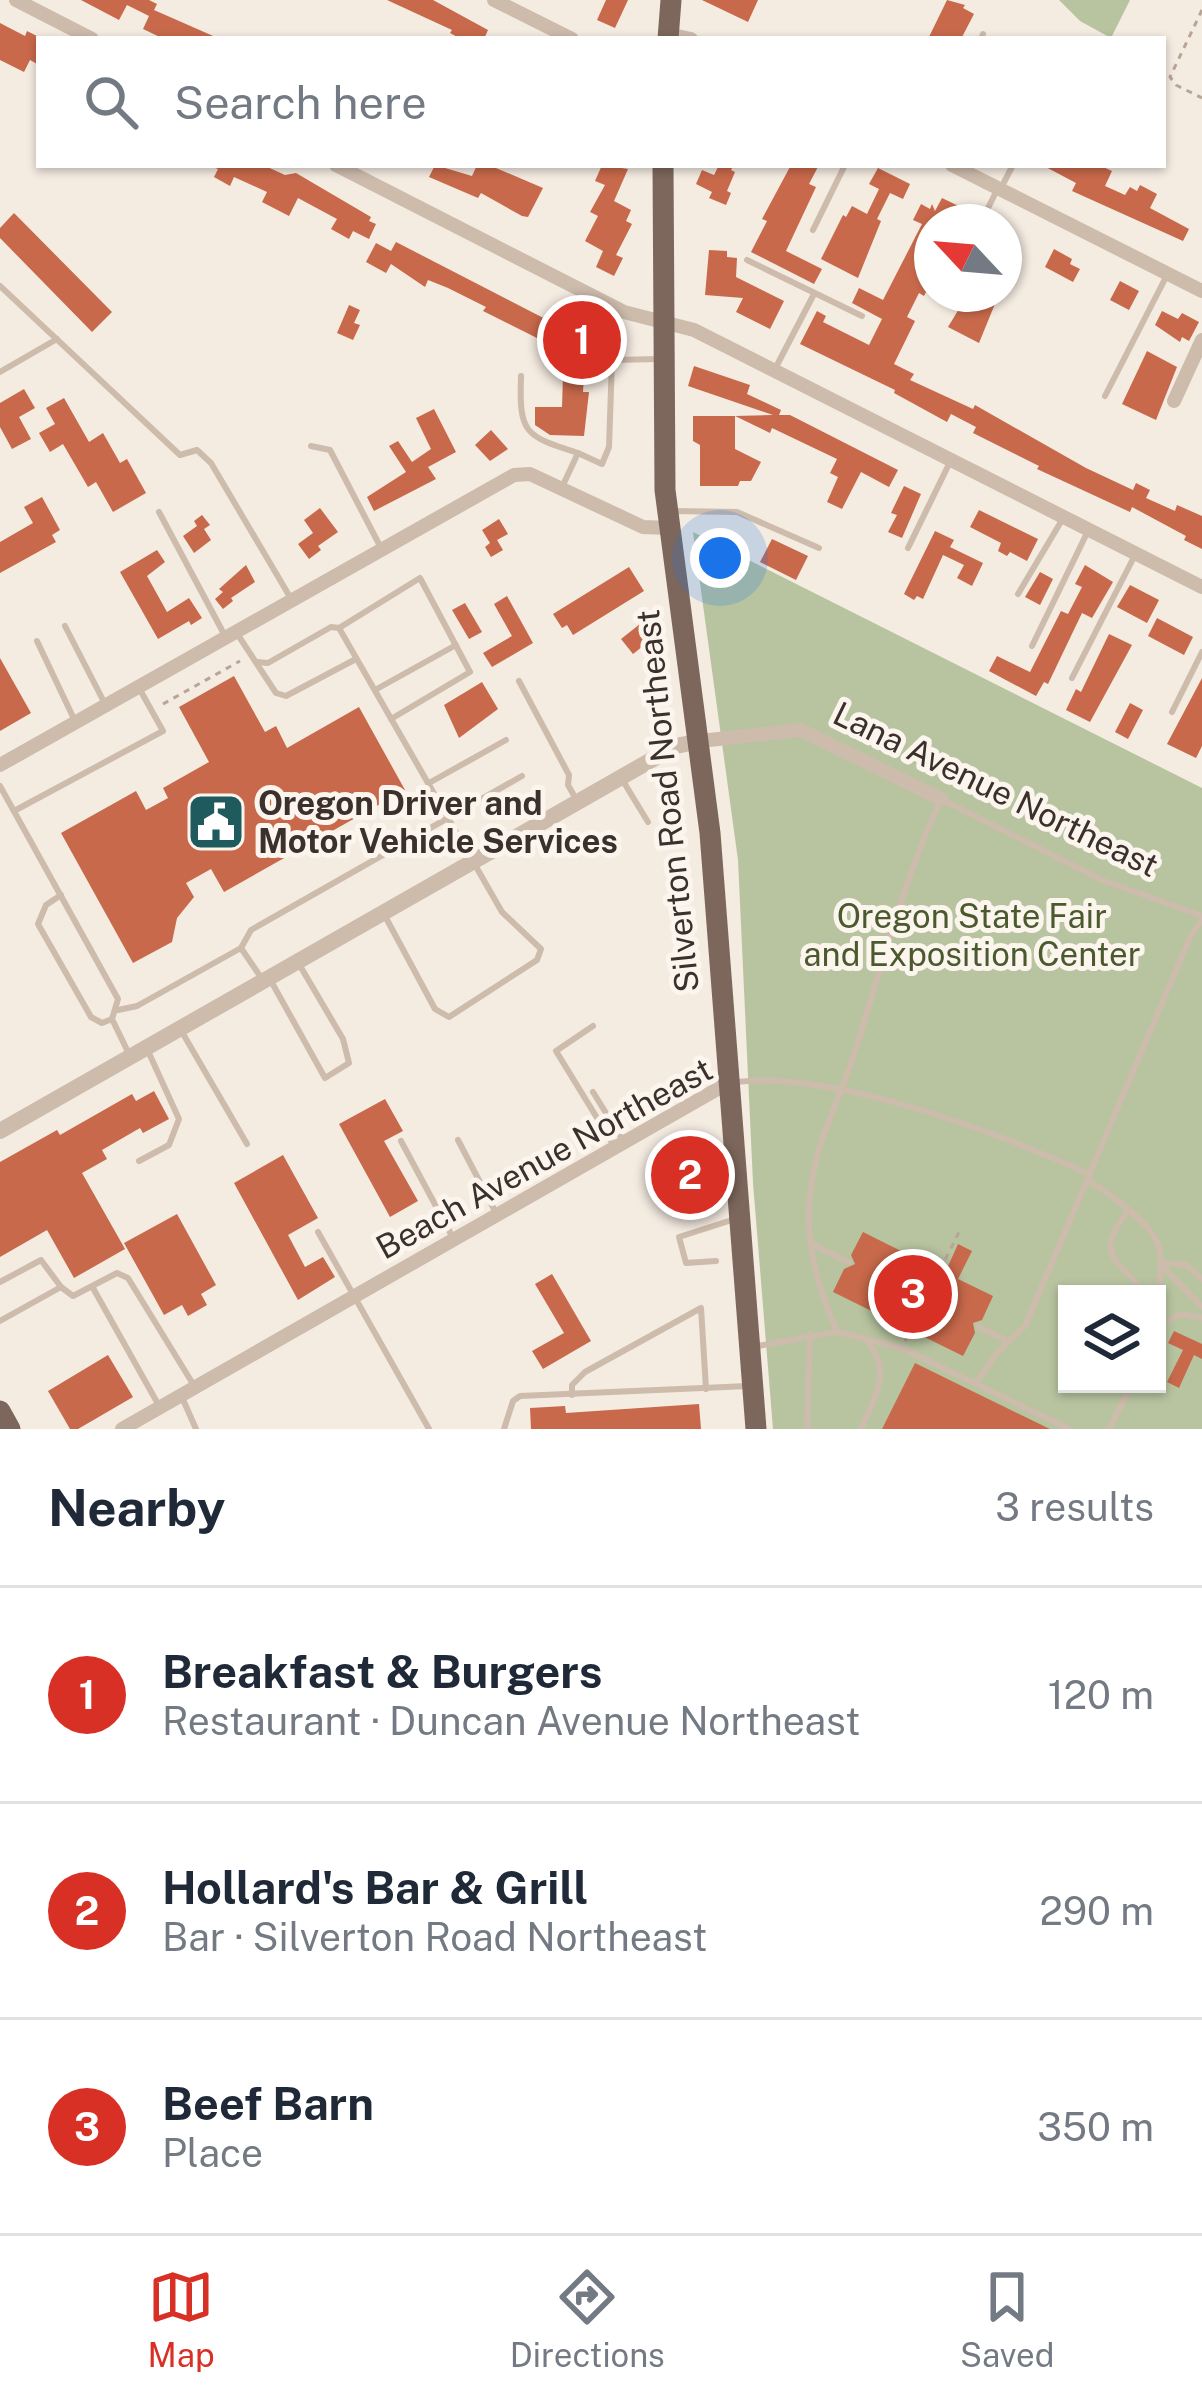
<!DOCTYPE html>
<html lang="en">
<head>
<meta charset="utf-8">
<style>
  :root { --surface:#fff; --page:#f2f2f3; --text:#1f2937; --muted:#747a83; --line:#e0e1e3; --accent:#d93025 }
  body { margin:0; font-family:"Public Sans",sans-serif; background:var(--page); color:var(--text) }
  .controls { position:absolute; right:36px; bottom:36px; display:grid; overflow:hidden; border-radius:0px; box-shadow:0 3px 9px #0004 }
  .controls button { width:108px; height:108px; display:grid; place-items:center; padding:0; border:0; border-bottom:3px solid var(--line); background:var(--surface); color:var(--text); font:60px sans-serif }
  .compass { position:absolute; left:914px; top:204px; width:108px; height:108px; border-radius:50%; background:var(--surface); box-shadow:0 3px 9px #0004; rotate:296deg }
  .you { position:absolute; left:720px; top:558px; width:42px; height:42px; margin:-30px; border:9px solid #fff; border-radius:50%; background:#1a73e8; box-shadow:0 0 0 18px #1a73e833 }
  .badge { display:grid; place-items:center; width:78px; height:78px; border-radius:50%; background:var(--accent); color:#fff; font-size:39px; font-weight:700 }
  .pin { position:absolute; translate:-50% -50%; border:6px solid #fff; box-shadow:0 3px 12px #0006 }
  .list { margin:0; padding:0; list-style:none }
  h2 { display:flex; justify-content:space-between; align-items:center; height:156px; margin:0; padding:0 48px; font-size:51px }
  h2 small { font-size:39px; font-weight:400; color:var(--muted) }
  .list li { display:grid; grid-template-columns:78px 1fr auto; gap:36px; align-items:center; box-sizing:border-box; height:216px; padding:0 48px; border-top:3px solid var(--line) }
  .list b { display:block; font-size:45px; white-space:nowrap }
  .list p { margin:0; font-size:39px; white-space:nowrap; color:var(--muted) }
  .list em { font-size:39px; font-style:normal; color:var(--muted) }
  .icon { flex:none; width:66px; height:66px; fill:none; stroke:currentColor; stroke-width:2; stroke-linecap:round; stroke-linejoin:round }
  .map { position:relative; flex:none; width:1202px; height:1429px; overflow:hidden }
  .search { position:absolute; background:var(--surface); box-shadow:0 3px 9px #0004; left:36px; right:36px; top:36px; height:132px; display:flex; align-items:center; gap:30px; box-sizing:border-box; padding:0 42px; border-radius:0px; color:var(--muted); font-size:45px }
  .sheet { height:804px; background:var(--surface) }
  nav { display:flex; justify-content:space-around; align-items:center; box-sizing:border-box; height:168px; border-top:3px solid var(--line); background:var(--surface); font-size:33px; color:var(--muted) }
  nav a { display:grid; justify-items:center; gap:6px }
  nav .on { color:var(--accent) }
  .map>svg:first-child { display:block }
  .green { fill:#b8c4a0; fill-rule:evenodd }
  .building { fill:#c8694b }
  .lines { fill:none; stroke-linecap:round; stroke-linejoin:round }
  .path { stroke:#b9a596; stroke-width:3; stroke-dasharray:6 6; stroke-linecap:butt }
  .service { stroke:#cdbbac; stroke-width:6 }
  .minor { stroke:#cdbbac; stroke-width:14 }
  .tertiary { stroke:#cdbbac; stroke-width:16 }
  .primary { stroke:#7d675c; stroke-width:21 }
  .labels { text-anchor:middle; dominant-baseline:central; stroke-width:10; stroke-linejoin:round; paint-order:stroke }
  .street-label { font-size:33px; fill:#3b302b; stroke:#fbf5ee }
  .poi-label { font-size:33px; font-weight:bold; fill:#3b302b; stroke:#fbf5ee; text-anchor:start }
  .park-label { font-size:33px; fill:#4a5a2e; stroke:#fbf5ee }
</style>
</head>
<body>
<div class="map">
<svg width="1202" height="1429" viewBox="0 0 1202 1429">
  <rect width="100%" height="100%" fill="#f4ebe1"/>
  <g class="green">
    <polygon points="1059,0 1130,0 1111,38 1080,21"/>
    <path d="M693 532 1202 788V1429H773L753 1183 738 860ZM1067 1294H1157V1384H1067Z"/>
  </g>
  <g class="building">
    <polygon points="81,0 149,0 157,4 154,10 220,39 164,39 143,29 149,16 127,5 119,20"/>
    <polygon points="387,0 433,0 488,30 484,39 461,39 450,33 452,30"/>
    <polygon points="606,0 628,0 615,28 597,20"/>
    <polygon points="702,0 758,0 748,22"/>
    <polygon points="947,0 965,5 963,8 974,14 961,39 928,39"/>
    <polygon points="0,23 25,36 27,31 39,37 39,65 30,60 24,72 0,60"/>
    <polygon points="208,165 263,165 285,175 296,173 371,217 369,221 376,224 369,239 353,231 349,239 331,229 337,219 298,198 289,216 262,202 267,192 234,177 230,186 214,177 218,169"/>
    <polygon points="435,165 472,176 477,165 489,165 543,188 528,217 522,216 481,193 478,198 429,177"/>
    <polygon points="602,165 628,169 614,201 631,210 626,221 632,224 616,255 623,258 614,276 596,267 603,251 585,241 598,216 590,212 605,185 595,181"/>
    <polygon points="719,165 734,165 731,170 735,172 727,191 731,193 726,205 709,198 712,192 696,184 702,170 714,175"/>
    <polygon points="791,165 819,165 809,184 816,187 786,251 822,269 814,284 751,252 767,221 762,219"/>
    <polygon points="1042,165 1099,165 1112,171 1105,186 1125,195 1130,187 1137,191 1140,185 1157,194 1150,208 1189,229 1183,241 1072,191 1076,183"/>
    <polygon points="878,168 910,184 903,199 890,193 877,219 881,221 858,278 821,259 843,215 846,217 852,206 867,214 879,189 869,184"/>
    <polygon points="942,198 969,211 964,222 932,222 932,280 924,296 919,293 907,317 915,321 894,364 914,374 910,380 973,409 975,405 1086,468 1133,490 1136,483 1150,490 1146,498 1175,511 1177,505 1202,516 1202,549 1184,540 1186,536 1132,507 1130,512 1037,469 1039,466 973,433 976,427 951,414 947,422 894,393 895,390 800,344 817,311 826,316 823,322 869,345 882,319 852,303 859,288 883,300 922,224 913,220 921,204 930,209 932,204 935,211"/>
    <polygon points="14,213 112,312 92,332 0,238 0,228"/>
    <polygon points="396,242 559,326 563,318 597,334 588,354 560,341 557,348 483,311 486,307 448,288 428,280 425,287 391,264 386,273 366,262 376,243 391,251"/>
    <polygon points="1054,249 1072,259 1070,264 1080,269 1073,282 1045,267"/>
    <polygon points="709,250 727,251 727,257 737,258 736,277 784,301 770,329 736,312 743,298 705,295"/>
    <polygon points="1120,281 1139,291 1129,310 1110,300"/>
    <polygon points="968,294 999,294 979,343 948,327"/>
    <polygon points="349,305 360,310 354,323 360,325 353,340 337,333"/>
    <polygon points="1162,311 1178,319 1182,313 1199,322 1189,341 1182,337 1180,342 1155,325"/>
    <polygon points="1147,351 1177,367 1156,420 1122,404"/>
    <polygon points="694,366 750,385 747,394 781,410 779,415 790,415 898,470 889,487 861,472 842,509 827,502 838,477 830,473 837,459 772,428 770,433 735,416 773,415 688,386"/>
    <polygon points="563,375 584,375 583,392 589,392 584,436 550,435 535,425 535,407 562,407"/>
    <polygon points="24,389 35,408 19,417 31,439 12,449 0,427 0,403"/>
    <polygon points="64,398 89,442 103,433 120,463 127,459 146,493 113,512 96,482 88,487 63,444 50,452 39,433 55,424 46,408"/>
    <polygon points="434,409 456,452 428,467 436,479 374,511 367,497 406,472 389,446 398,441 412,462 431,449 416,418"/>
    <polygon points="693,416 735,416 735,449 761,462 751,481 740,481 738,486 700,486 700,445 693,441"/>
    <polygon points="491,430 508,449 490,461 475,445"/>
    <polygon points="904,486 921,494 902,538 888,532 897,515 891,513"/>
    <polygon points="42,497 60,530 52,535 56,542 0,573 0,542 33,523 24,507"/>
    <polygon points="320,508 338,532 318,546 321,550 309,559 298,544 313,533 304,520"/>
    <polygon points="979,510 1038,539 1027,561 1010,552 1007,556 998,551 1001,543 970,527"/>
    <polygon points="202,515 210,525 204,529 211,540 194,553 183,536 197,526 194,521"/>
    <polygon points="499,519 508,534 497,540 503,550 491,557 485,547 490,543 482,530"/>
    <polygon points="935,531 954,540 950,547 983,563 972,586 957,578 964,565 943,555 923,599 917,596 914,600 904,594"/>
    <polygon points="772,539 808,556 796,580 760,562"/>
    <polygon points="157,550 165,562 147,576 167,612 189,598 202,618 191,625 189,621 158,639 120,572"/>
    <polygon points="246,565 255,582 231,598 233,601 223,609 215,599 223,592 219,589"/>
    <polygon points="1085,565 1113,582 1092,618 1082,613 1048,684 1044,682 1036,696 989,671 997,656 1030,672 1061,611 1068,614 1082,587 1075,584"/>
    <polygon points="629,567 644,591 573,635 567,625 562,628 553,614"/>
    <polygon points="1040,572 1053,579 1040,605 1025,597"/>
    <polygon points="1130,585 1159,600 1147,623 1117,607"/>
    <polygon points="507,596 533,643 492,667 483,653 512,636 494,604"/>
    <polygon points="465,603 482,632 469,639 452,610"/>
    <polygon points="1157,618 1193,637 1184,655 1148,636"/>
    <polygon points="640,624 652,639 633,654 621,639"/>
    <polygon points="1109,634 1132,645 1090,722 1066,710 1076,689 1081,692"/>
    <polygon points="0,658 31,713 0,731"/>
    <polygon points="234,676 265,732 276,726 287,748 359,707 405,790 224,892 211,869 186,883 194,897 177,918 172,942 133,963 61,833 136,791 146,810 168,798 163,788 209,762 179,707"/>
    <polygon points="1202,678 1202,746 1196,758 1167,744"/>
    <polygon points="482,682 498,709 459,738 444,705"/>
    <polygon points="1130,703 1143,710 1128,739 1115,732"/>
    <polygon points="154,1091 169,1119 143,1133 140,1128 102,1150 107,1159 82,1173 125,1249 74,1278 47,1230 0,1257 0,1162 57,1130 60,1135 132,1094 136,1101"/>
    <polygon points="385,1099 403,1131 384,1141 418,1201 390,1217 339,1124"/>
    <polygon points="283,1155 318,1218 288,1235 305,1267 323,1257 335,1277 298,1300 234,1183"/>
    <polygon points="698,1155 714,1184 667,1211 656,1192 676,1181 675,1168"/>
    <polygon points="177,1214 216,1285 201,1294 207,1305 188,1316 182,1305 164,1315 124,1243"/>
    <polygon points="863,1232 945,1273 958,1244 972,1251 958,1279 993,1296 982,1320 973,1323 975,1333 963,1356 833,1292 844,1269 855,1264 851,1255"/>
    <polygon points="552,1274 591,1341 543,1369 532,1351 564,1333 535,1284"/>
    <polygon points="1174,1331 1202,1344 1202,1359 1194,1355 1179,1388 1167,1382 1183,1350 1168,1343"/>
    <polygon points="108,1355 133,1397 78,1429 70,1429 48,1391"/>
    <polygon points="915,1363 972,1391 1050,1429 882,1429"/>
    <polygon points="699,1404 701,1429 531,1429 530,1408 565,1406 566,1413"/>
  </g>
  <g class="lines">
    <g class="path">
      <polyline points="1202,10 1170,77 1176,85 1202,98"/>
      <polyline points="163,704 240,661"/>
      <polyline points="940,1270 961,1228"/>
      <polyline points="905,1341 911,1330"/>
    </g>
    <g class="service">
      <polyline points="981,39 983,34"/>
      <polyline points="1002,186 1013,165"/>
      <polyline points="981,222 998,188"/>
      <polyline points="813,230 845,165"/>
      <polyline points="747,260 862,316"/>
      <polyline points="0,286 180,455 197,450 211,463 290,597"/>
      <polyline points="945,297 946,294"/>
      <polyline points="612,360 600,349 617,308"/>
      <polyline points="776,367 814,294"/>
      <polyline points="0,372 57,339"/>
      <path d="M521 376C519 433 524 436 578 453"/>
      <polyline points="1105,396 1166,277"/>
      <polyline points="311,446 330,450 380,546"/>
      <polyline points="563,485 578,453 602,464 609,447 612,360 659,359"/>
      <polyline points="671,511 737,512 819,548"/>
      <polyline points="159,512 224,634"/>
      <polyline points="908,548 951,460"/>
      <polyline points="1018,594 1062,520"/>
      <polyline points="65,626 104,702"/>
      <polyline points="339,628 502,912 541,949 537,960 449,1017 435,1009 385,916"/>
      <polyline points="238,635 276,693 286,696 356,659"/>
      <polyline points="37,641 74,719"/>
      <polyline points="1032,646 1088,531"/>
      <polyline points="257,662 268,663 331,627 339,628 420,578 470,672 391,719"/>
      <polyline points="1072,678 1134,557"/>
      <polyline points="519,681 569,775 568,785 576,799"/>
      <polyline points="375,690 456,645"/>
      <polyline points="1172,712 1202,652"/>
      <polyline points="623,781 648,822"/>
      <polyline points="429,783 506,740"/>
      <polyline points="0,786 118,999 112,1019 102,1023 91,1017 38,924 46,905 61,895"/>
      <polyline points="14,811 163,731 139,688"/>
      <polyline points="241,948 251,930 522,776"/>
      <polyline points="271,981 325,1078 349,1063 343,1039 299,964"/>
      <polyline points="118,1010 137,1006 241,948 262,979"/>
      <polyline points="112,1019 129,1054"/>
      <polyline points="593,1026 556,1051 613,1144"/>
      <polyline points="182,1032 247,1144"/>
      <path d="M737 1082C832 1070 1002 1134 1089 1174"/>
      <polyline points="593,1092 622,1139"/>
      <polyline points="458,1140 495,1211"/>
      <polyline points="401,1141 452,1236"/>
      <polyline points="139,1161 169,1145 179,1119 148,1051"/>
      <path d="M1086 1180C1106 1190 1150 1223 1158 1244 1164 1261 1159 1285 1157 1302"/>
      <path d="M1128 1211C1091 1258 1120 1259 1145 1294"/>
      <polyline points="318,1232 429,1429"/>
      <polyline points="814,1245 848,1262"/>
      <polyline points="716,1261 686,1263 679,1237 735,1219"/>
      <polyline points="1163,1263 1186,1265 1202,1279"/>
      <polyline points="1160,1264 1202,1307"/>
      <polyline points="0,1282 41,1260 61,1287"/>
      <polyline points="93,1288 158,1404"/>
      <polyline points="0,1321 61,1287 73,1296 117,1273 128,1278 193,1384"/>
      <polyline points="979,1327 1008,1341"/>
      <polyline points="1157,1327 1180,1314 1202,1318"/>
      <path d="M837 1332C820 1292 807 1252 809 1208 812 1147 834 1115 852 1060 881 972 902 883 941 799L1102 880 1202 916"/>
      <polyline points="752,1347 837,1332 902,1348 1069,1429"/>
      <polyline points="975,1384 997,1353 1025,1326 1191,935 1202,920"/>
      <polyline points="181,1395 196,1429"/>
      <polyline points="572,1395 572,1385 585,1372 701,1308 706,1389"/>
      <polyline points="504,1429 513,1401 520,1396 748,1386"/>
      <polyline points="807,1429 810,1334"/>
      <path d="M861 1429C875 1396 893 1370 866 1340"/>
      <polyline points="1109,1429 1132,1384"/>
    </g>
    <g class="minor">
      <polyline points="16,0 92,39"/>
      <polyline points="494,0 572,39"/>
      <polyline points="668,34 691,39"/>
      <polyline points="336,165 624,312 694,330 1202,587"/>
      <polyline points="952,165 1202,291"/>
      <polyline points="1174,401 1202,340"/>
      <polyline points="700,741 801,730 941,799"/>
      <polyline points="0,765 514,475 530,474 643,527 668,528"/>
      <polyline points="122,1429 728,1083"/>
    </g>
    <polyline class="tertiary" points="0,1131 676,746 700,741"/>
    <g class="primary">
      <polyline points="668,39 671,0"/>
      <polyline points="663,165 665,490 710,833 756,1429"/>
      <polyline points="0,1411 10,1429"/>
    </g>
  </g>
  <defs>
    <g id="civic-square" transform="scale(3)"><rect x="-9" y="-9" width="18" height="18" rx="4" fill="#1f5a5e" stroke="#fbf5ee"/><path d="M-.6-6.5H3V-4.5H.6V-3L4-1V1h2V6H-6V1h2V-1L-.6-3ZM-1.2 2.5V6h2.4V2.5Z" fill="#fff"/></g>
  </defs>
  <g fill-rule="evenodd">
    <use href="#civic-square" x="216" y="822"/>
  </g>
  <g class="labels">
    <g class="street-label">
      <text transform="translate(996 789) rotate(26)">Lana Avenue Northeast</text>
      <text transform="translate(667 801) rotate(-96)">Silverton Road Northeast</text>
      <text transform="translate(544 1158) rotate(-29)">Beach Avenue Northeast</text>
    </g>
    <g class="poi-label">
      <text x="258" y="803">Oregon Driver and<tspan x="258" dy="38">Motor Vehicle Services</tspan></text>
    </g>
    <g class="park-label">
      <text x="972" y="916">Oregon State Fair<tspan x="972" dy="38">and Exposition Center</tspan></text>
    </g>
  </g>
</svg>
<div class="controls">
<button><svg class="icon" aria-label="layers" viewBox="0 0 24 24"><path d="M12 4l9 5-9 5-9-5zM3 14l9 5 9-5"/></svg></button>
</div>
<svg class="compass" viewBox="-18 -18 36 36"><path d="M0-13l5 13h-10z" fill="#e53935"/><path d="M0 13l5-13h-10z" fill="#747a83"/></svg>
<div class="you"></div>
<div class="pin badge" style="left:582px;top:340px">1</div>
<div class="pin badge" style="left:690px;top:1175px">2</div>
<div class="pin badge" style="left:913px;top:1294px">3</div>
<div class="search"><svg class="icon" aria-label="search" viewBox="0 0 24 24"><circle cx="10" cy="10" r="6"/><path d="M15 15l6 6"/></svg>Search here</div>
</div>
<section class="sheet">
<h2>Nearby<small>3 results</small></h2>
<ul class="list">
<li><span class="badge">1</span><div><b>Breakfast &amp; Burgers</b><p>Restaurant · Duncan Avenue Northeast</p></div><em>120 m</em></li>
<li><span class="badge">2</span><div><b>Hollard's Bar &amp; Grill</b><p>Bar · Silverton Road Northeast</p></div><em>290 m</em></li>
<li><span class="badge">3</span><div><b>Beef Barn</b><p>Place</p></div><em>350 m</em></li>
</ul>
</section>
<nav>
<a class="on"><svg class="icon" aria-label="map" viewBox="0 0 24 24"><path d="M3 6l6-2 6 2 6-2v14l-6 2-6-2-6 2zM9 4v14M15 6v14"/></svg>Map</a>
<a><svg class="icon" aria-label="directions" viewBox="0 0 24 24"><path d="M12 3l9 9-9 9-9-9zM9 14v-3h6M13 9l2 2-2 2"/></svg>Directions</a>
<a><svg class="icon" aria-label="saved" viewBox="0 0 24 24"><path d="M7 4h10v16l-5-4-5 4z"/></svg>Saved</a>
</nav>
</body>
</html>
